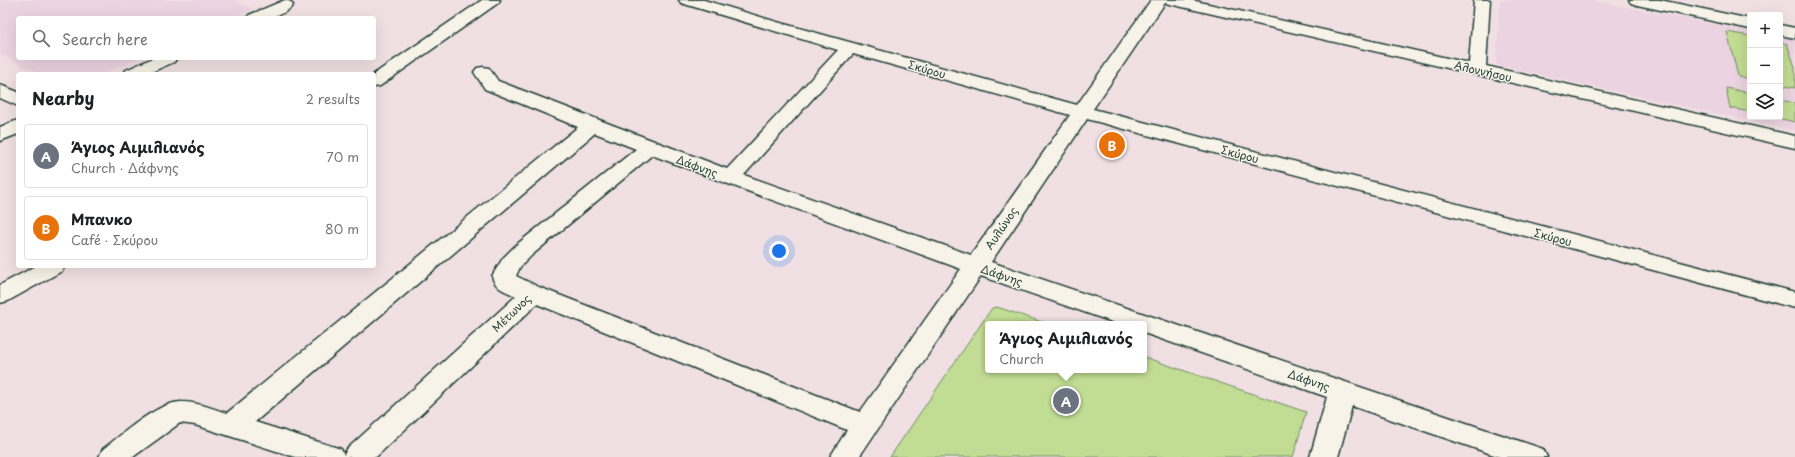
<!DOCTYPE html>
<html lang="en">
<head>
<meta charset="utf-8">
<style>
  :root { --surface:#fff; --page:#f2f2f2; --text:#202124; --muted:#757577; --line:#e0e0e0; --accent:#1f6fb2 }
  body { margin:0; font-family:"Playpen Sans",sans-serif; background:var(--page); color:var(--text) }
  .controls { position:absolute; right:12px; top:12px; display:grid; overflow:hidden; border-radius:4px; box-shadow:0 4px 16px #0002 }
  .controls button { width:36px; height:36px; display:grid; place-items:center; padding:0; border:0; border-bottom:1px solid var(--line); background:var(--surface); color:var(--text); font:20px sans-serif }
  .you { position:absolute; left:779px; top:251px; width:14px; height:14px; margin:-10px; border:3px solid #fff; border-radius:50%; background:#1a73e8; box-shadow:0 0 0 6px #1a73e833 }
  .badge { display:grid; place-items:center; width:26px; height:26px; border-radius:50%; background:var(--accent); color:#fff; font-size:13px; font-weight:700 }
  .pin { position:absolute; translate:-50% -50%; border:2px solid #fff; box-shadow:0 1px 4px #0006 }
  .popup { position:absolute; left:985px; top:321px; width:162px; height:52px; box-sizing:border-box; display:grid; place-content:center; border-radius:4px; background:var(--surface); filter:drop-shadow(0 1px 3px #0005); font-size:13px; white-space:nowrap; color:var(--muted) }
  .popup b { font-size:15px; color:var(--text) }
  .popup::after { content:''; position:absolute; left:50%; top:100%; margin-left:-8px; border:8px solid transparent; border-top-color:var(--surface) }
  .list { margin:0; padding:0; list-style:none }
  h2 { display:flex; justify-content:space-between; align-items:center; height:52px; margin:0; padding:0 16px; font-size:17px }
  h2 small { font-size:13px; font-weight:400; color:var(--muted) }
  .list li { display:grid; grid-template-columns:26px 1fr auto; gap:12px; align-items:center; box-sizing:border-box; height:64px; margin:0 8px 8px; padding:0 8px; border:1px solid var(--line); border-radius:4px }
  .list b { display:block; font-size:15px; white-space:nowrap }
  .list p { margin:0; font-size:13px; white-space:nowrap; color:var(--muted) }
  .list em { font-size:13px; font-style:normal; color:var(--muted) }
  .icon { flex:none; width:22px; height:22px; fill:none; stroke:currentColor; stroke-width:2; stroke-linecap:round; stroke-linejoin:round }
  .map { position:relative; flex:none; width:1795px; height:457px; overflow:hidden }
  .search { position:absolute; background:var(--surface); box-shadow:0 4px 16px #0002; left:16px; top:16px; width:360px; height:44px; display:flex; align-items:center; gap:10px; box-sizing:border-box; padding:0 14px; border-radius:4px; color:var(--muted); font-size:15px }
  .panel { position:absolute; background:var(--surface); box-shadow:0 4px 16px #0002; left:16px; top:72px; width:360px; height:196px; border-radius:4px }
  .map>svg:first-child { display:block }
  .built { fill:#ecd3e1 }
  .green { fill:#c1dc93; stroke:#708c64 }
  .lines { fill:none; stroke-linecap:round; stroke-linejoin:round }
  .minor-casing { stroke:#1f3d34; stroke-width:3 }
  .secondary-casing { stroke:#1f3d34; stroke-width:3 }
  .minor { fill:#f7f3e8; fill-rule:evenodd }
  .secondary { fill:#f7f3e8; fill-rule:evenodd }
  .labels { text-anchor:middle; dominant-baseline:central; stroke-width:3; stroke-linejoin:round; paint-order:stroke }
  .street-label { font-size:11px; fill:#1f3d34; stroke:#f7f3e8 }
</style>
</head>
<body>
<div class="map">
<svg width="1795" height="457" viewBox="0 0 1795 457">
  <rect width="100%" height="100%" fill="#f0e0e4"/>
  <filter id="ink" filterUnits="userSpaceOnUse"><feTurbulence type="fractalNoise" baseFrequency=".025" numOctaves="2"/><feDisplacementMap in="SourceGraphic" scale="8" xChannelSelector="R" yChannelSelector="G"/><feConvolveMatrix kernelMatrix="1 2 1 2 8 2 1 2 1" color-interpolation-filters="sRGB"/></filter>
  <g filter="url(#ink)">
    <g class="built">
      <polygon points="0,0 233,0 254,9 232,18 18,18 18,58 139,58 102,74 40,74 0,54"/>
      <polygon points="1500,0 1589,0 1750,31 1750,117 1780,117 1780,37 1795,40 1795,131 1496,65"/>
    </g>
    <g class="green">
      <polygon points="1727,32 1750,36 1750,79 1738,76"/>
      <polygon points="1780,42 1787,44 1795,67 1795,88 1780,85"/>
      <polygon points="1726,88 1750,93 1750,112 1730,108"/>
      <polygon points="1780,100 1795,103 1795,122 1773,117 1780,117"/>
      <polygon points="997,307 1048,324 988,324 988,370 1144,370 1144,357 1306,412 1293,457 890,457 992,308"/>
    </g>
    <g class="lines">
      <g class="minor-casing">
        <g id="minor">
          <path d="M285 0 291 2 293 5C284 18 261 18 247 18L249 15Z"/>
          <path d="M679 0H704L777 22 1077 105 1151 0H1191L1469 63 1474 0H1490L1486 66 1795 136V148L1165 3 1093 109 1795 292V308L1087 119 991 262 1543 449 1547 457H1500L1352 406 1338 457H1310L1327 397 1144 333V324H1118L981 276 859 457H830L847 430 537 304 376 457H295L195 425 180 423 133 457H99L103 449C122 435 158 401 182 402 198 402 213 409 227 413L578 127 485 89 474 72 477 68 483 67 489 68 498 81 727 169 838 50 681 3ZM853 54 1070 115 971 255 744 175ZM595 133 636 149 516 245 503 258 492 276C495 289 506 291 516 296L347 449 344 455 341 449 255 422ZM652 155 723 182 961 269 860 412 541 288 516 276 520 267 532 255Z"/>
          <polygon points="1629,0 1660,0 1750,19 1750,29 1637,5 1631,3"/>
          <polygon points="1780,25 1795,28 1795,38 1780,35"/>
          <polygon points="153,58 177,58 174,62 147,74 123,74 126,70"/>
          <polygon points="0,85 18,92 18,106 0,98"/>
          <polygon points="18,120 18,134 0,141 0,127"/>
        </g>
      </g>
      <g class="secondary-casing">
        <g id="secondary">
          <polygon points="482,0 500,0 498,3 380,86 374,87 374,74"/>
          <polygon points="36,266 65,266 62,271 8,301 0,303 0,285"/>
        </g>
      </g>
      <use href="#minor" class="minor"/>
      <use href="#secondary" class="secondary"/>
    </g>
  </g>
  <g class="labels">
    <g class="street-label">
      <text transform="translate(927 69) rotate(16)">Σκύρου</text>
      <text transform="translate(1483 71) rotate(13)">Αλοννήσου</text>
      <text transform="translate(1240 154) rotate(15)">Σκύρου</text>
      <text transform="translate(697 166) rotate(20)">Δάφνης</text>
      <text transform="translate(1001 228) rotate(-56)">Αυλώνος</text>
      <text transform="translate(1553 237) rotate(15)">Σκύρου</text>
      <text transform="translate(1002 275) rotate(19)">Δάφνης</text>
      <text transform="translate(511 313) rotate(-44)">Μέτωνος</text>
      <text transform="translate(1309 380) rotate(19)">Δάφνης</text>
    </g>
  </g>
</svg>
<div class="controls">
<button>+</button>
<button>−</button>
<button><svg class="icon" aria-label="layers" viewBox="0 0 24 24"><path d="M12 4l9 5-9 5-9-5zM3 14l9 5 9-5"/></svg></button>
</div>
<div class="you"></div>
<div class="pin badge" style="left:1066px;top:401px;background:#6b7280">A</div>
<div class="popup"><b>Άγιος Αιμιλιανός</b>Church</div>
<div class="pin badge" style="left:1112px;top:145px;background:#e8710a">B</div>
<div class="search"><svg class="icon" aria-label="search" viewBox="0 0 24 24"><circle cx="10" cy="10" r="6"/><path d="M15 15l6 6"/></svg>Search here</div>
<section class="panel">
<h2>Nearby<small>2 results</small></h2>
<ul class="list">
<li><span class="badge" style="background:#6b7280">A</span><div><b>Άγιος Αιμιλιανός</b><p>Church · Δάφνης</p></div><em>70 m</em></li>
<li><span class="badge" style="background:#e8710a">B</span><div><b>Μπανκο</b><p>Café · Σκύρου</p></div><em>80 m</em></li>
</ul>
</section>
</div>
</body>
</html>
